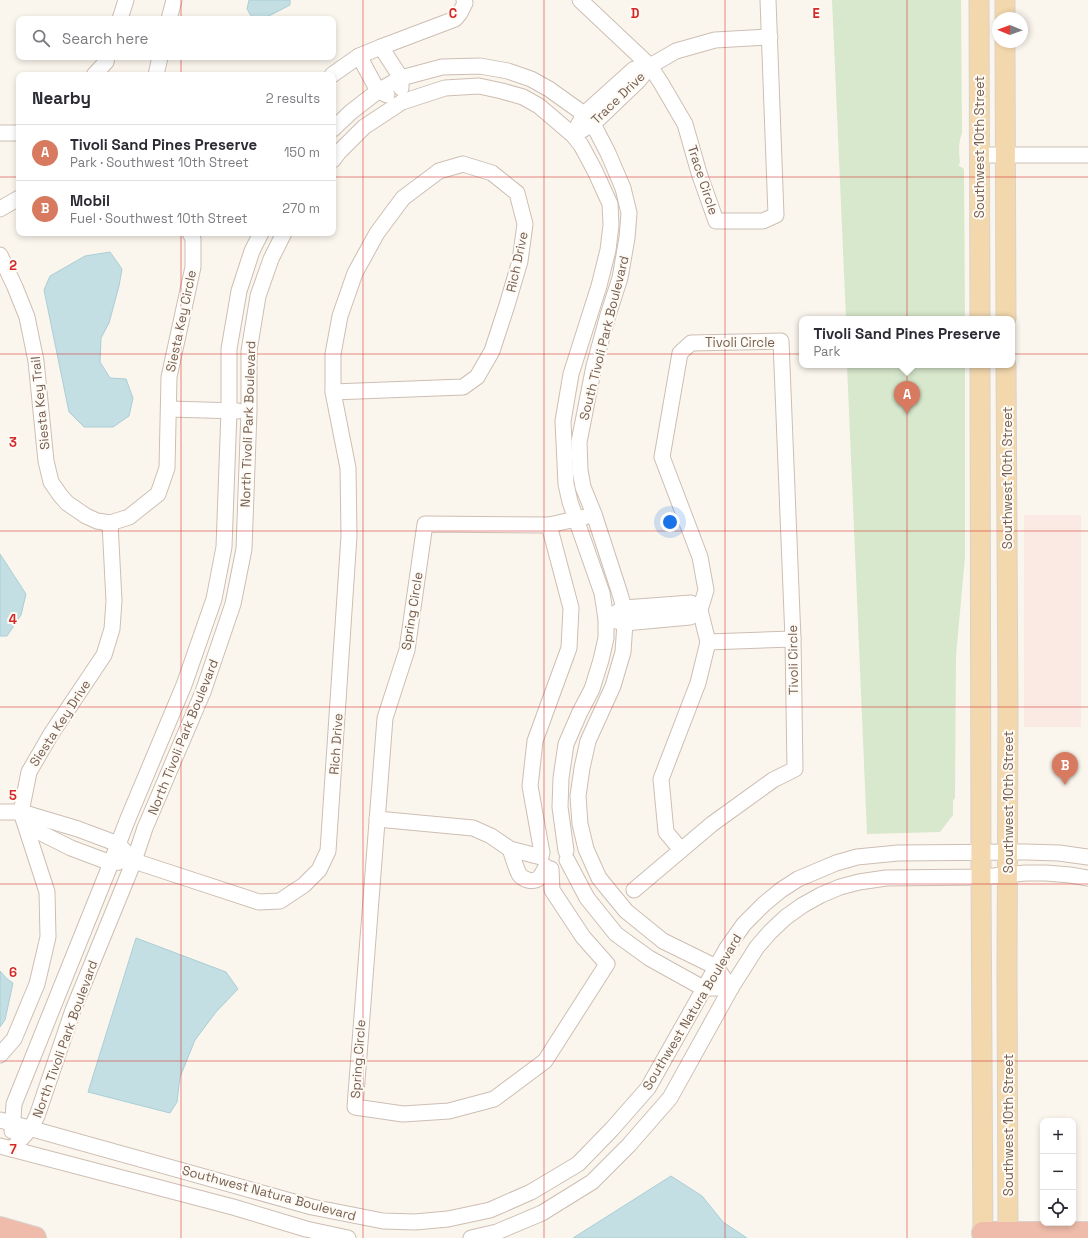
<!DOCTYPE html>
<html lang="en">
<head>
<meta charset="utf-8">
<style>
  :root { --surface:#fff; --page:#f2f2f3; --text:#2b2b33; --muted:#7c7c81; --line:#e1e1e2; --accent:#d87a5f }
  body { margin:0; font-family:"Space Grotesk",sans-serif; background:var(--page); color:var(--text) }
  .controls { position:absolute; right:12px; bottom:12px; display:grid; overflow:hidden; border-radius:8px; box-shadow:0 2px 6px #0003 }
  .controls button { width:36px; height:36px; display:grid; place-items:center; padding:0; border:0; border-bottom:1px solid var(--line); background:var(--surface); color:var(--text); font:20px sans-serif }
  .compass { position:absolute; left:992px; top:12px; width:36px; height:36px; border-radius:50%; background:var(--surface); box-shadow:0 2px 6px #0003; rotate:271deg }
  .you { position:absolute; left:670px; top:522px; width:14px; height:14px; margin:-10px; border:3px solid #fff; border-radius:50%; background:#1a73e8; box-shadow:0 0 0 6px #1a73e833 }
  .badge { display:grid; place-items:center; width:26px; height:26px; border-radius:50%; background:var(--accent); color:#fff; font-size:13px; font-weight:700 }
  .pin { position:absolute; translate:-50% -33px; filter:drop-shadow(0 1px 2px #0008) }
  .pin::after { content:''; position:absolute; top:21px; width:14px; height:12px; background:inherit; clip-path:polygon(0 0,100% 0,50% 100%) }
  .popup { position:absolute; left:799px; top:316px; width:216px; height:52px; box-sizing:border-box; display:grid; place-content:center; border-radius:8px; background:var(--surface); filter:drop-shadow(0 1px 3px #0005); font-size:13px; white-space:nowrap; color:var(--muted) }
  .popup b { font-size:15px; color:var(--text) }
  .popup::after { content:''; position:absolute; left:50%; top:100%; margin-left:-8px; border:8px solid transparent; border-top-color:var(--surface) }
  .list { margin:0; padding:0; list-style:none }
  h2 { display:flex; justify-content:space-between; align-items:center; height:52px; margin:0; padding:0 16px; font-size:17px }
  h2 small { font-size:13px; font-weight:400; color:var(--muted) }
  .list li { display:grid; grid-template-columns:26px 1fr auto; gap:12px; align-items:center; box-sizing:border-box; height:56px; padding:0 16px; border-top:1px solid var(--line) }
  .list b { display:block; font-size:15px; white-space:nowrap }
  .list p { margin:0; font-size:13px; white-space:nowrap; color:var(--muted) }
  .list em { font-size:13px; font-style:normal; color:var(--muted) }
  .icon { flex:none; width:22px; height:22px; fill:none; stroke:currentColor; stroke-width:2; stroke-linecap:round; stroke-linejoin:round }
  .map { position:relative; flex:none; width:1088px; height:1238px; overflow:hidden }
  .search { position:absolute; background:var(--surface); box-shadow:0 2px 6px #0003; left:16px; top:16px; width:320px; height:44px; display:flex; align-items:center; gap:10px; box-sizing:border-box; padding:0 14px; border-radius:8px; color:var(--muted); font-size:15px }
  .panel { position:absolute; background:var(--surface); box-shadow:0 2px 6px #0003; left:16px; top:72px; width:320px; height:164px; border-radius:8px }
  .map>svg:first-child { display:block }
  .commercial { fill:#faeae3 }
  .green { fill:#d8e8cc }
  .water { fill:#c3dfe4; stroke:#aaced5 }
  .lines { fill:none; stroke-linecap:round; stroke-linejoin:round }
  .minor-casing { stroke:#cdbeb3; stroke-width:17 }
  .major-casing { stroke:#d8d2ce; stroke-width:21 }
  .highway-casing { stroke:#d8d2ce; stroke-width:24 }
  .minor { stroke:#fff; stroke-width:15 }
  .major { stroke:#f3d8ad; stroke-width:19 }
  .highway { stroke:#efbcab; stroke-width:22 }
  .grid { fill:none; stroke:#d62828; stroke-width:1; stroke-opacity:0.55 }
  .labels { text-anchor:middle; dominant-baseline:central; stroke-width:4; stroke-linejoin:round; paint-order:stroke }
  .street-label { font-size:13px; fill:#755e51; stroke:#fefaf4 }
  .grid-label { font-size:13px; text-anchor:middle; font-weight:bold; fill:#d62828; stroke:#fefaf4; stroke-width:4; stroke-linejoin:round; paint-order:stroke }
</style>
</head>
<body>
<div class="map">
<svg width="1088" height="1238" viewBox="0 0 1088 1238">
  <rect width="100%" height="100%" fill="#fbf6ed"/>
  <rect class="commercial" x="1024" y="515" width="57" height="212"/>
  <g class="green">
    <path d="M832 0H961L962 133C958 143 959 153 960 163L958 165 964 169 965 319H846Z"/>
    <polygon points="847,365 965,365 965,557 956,656 955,798 953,801 953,815 940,832 867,834"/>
  </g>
  <g class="water">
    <polygon points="249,0 290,0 290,5 263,19 253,19 247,9"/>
    <polygon points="110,252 122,269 119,286 109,323 101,338 100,362 110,378 126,379 133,398 129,416 113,427 84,427 69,412 44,290 50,276 85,256"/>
    <polygon points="0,554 26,594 21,615 7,636 0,636"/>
    <polygon points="136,938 226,972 238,989 216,1012 195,1040 180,1077 177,1102 170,1113 88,1092"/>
    <polygon points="0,971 7,979 13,983 5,1020 0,1027"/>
    <polygon points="671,1176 702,1196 723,1222 747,1238 573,1238"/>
  </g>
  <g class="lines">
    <g class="minor-casing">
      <g id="minor">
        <polyline points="580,0 650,66 661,83 685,124 699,173 716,221 763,221 776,215 768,0"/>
        <polyline points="120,19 126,0"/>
        <polyline points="169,19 174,0"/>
        <polyline points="381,47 401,78 401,88"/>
        <polyline points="359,56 378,91 387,95"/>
        <polyline points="650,66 639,80 593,124 573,135 584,114 634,69 650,66 676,51 715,40 770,37"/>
        <polyline points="94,75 106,62 107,57"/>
        <polyline points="156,75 160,57"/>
        <polyline points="332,75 359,56 381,47 455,19 460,13 465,3 464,0"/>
        <polyline points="333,129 351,112 378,91 401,78 442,67 480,66 508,71 531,79 549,89 584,114 593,124 608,153 623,188 629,213 627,238 620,278 608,315 594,366 579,442 580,470 583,487 594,514 620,594 624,608 625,623 623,652 613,686 588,741 582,768 578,796 580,824 586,849 599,878 626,911 663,941 716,967 731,988"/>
        <polyline points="0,133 19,133"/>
        <polyline points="979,155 1088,155"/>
        <polyline points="333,160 339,152 364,127 402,102 445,88 479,86 502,91 523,97 539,106 573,135 581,145 595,171 610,204 611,225 608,250 599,286 571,374 563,421 566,484 570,502 602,593 606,619 606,638 601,660 592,689 580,712 566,744 561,778 560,807 566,851"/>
        <polygon points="463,164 492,173 517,193 525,224 520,261 507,305 492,351 477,377 463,387 333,392 333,354 340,316 355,273 377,233 403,198 439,171"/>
        <polyline points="0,209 19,198"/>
        <polyline points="0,255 15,287 27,317 36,361 46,461 51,482 60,495 67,503 86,516 97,521 110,523 129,517 158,494 167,468 169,377 193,267 193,239 190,233"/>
        <polyline points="169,409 238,411"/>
        <polyline points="549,525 585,517"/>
        <polygon points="691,603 700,610 690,617 625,623 606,619 624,608"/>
        <polyline points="708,642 793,639"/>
        <polyline points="0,812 21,812 78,829 118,844 134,861 259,902 280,901 304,885 319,870 328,851 349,536 348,468 333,392"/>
        <polyline points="25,816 41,833 71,848 111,863 119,862"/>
        <polyline points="377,819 473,828 491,836 510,849 541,857"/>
        <path d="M510 849C513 857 515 866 519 874 523 880 533 883 539 878 542 875 544 870 546 867"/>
        <polyline points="542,853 530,786 535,741 569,648 571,608 549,525 425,524 407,650 385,718 355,1107 403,1114 449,1111 494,1099 545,1061 607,964 583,937 552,890 551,869"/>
        <polyline points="567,860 587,898 616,934 649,958 703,988 731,988"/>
        <polyline points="634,890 712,824 773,780 795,769 793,639 781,341 691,343 680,353 662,457 700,557 706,590 700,610 708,642 698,683 661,779 666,832 681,850"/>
        <polyline points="0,1055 14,1039 37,984 48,937 47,892 21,812 29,772 51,734 104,655 112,629 114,601 110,523"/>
        <polyline points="0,1120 312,1207 383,1221 415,1222 448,1219 490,1210 531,1192 578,1164 612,1129 648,1088 727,948 744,924 764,904 781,890 798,879 836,863 857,857 898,853 1026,852 1059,853 1088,857"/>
        <polyline points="12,1131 14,1104 111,863 127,821 184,685 214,599 224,547 229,411 229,349 239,291 252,251 261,233"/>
        <polyline points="0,1146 233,1207 306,1229 348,1238"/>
        <polyline points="12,1149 31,1128 37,1116 73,1010 134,861 145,828 203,692 233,604 244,549 249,411 249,351 258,296 271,259 284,233"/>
        <polyline points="471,1238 497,1232 542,1213 592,1182 629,1145 670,1098 731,988 757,947 770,932 786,917 803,905 821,895 840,887 859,882 886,878 981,877 1026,873 1046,873 1070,875 1088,878"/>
      </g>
    </g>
    <g class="major-casing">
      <g id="major">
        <polyline points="979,0 980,319"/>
        <polyline points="1005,0 1005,18"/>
        <polyline points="1005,42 1006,319"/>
        <polyline points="980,365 981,877 983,1238"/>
        <polyline points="1006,365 1008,713 1007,968 1008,1238"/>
      </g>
    </g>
    <g class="highway-casing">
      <g id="highway">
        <polyline points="0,1228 35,1238"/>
        <polyline points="983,1233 1088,1233"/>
      </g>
    </g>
    <use href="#minor" class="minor"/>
    <use href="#major" class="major"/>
    <use href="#highway" class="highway"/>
  </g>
  <path class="grid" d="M181 0V19M363 0V1238M544 0V1238M725 0V1238M907 0V1238M181 57V75M0 177H19M333 177H1088M181 233V1238M0 354H1088M0 531H1088M0 707H1088M0 884H1088M0 1061H1088"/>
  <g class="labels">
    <g class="street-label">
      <text transform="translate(618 98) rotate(-44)">Trace Drive</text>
      <text transform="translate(979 147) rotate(-90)">Southwest 10th Street</text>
      <text transform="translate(703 180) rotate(72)">Trace Circle</text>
      <text transform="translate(517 262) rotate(-78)">Rich Drive</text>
      <text transform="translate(181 321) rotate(-78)">Siesta Key Circle</text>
      <text transform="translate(604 338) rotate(-76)">South Tivoli Park Boulevard</text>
      <text x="740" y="342">Tivoli Circle</text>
      <text transform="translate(40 403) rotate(-96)">Siesta Key Trail</text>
      <text transform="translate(248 424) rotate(-88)">North Tivoli Park Boulevard</text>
      <text transform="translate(1007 478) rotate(-90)">Southwest 10th Street</text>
      <text transform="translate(412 611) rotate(-81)">Spring Circle</text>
      <text transform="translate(793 660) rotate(-91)">Tivoli Circle</text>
      <text transform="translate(60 723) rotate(-57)">Siesta Key Drive</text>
      <text transform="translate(183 737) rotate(-68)">North Tivoli Park Boulevard</text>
      <text transform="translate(336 744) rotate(-86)">Rich Drive</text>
      <text transform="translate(1008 802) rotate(-90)">Southwest 10th Street</text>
      <text transform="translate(692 1012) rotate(-59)">Southwest Natura Boulevard</text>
      <text transform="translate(65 1039) rotate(-70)">North Tivoli Park Boulevard</text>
      <text transform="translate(358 1059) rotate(-86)">Spring Circle</text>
      <text transform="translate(1008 1125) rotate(-90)">Southwest 10th Street</text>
      <text transform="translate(269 1193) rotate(15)">Southwest Natura Boulevard</text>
    </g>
  </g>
  <g class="grid-label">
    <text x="453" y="18">C</text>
    <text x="635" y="18">D</text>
    <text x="816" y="18">E</text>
    <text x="13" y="270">2</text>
    <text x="13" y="447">3</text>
    <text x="13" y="624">4</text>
    <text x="13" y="800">5</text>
    <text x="13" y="977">6</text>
    <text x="13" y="1154">7</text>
  </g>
</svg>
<div class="controls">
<button>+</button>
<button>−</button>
<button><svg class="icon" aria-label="locate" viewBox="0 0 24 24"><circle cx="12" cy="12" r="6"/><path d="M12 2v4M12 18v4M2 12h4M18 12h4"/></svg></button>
</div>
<svg class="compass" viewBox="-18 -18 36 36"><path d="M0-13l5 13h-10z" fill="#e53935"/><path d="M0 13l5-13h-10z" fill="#7c7c81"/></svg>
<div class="you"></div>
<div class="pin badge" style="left:907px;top:414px">A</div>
<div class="popup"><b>Tivoli Sand Pines Preserve</b>Park</div>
<div class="pin badge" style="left:1065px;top:785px">B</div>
<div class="search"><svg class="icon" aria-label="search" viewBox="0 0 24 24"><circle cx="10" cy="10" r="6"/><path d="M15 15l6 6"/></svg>Search here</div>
<section class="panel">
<h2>Nearby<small>2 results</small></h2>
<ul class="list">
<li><span class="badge">A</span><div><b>Tivoli Sand Pines Preserve</b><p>Park · Southwest 10th Street</p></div><em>150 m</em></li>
<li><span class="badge">B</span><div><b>Mobil</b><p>Fuel · Southwest 10th Street</p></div><em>270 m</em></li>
</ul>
</section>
</div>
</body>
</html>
